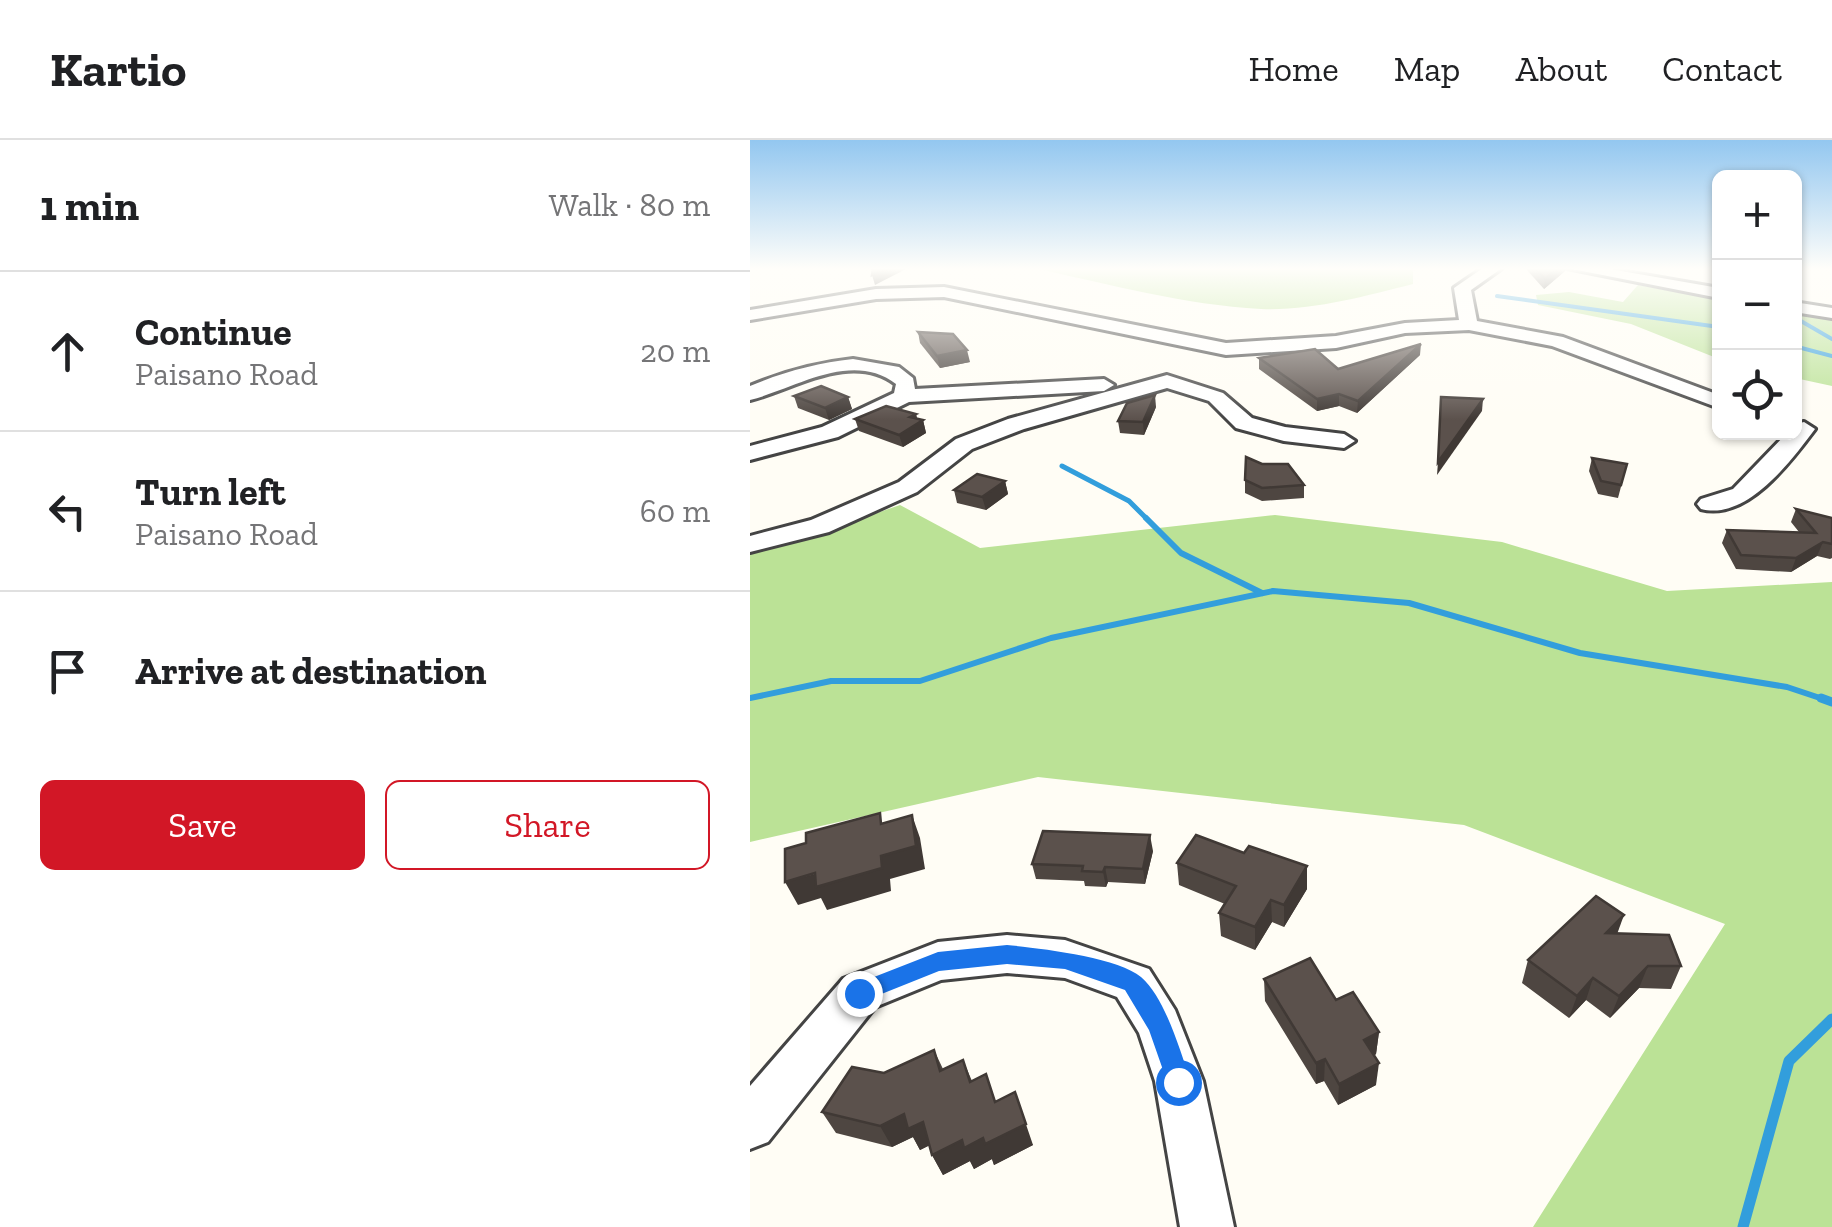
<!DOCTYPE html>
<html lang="en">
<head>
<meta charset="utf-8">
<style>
  :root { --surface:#fff; --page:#f6f6f6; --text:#202124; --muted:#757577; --line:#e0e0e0; --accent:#d21726 }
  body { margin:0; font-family:"Zilla Slab",serif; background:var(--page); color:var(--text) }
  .controls { position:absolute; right:30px; top:30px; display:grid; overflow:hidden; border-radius:15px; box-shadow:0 2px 8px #0004 }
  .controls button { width:90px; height:90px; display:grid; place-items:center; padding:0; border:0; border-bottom:2px solid var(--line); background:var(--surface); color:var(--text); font:50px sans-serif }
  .stop { position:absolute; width:30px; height:30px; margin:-22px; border:8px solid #1a73e8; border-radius:50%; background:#fff }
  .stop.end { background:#1a73e8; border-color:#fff; box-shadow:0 2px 10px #0008 }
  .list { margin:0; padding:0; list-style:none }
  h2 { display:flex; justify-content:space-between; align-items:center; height:130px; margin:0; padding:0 40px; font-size:42px }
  h2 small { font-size:32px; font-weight:400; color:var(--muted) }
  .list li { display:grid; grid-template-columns:65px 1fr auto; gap:30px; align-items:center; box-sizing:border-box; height:160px; padding:0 40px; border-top:2px solid var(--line) }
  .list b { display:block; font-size:38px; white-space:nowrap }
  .list p { margin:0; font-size:32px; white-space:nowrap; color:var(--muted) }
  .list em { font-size:32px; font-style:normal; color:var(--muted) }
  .actions { display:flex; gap:20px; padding:30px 40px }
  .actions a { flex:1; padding:22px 0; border:2px solid var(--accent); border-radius:15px; text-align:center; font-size:35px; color:var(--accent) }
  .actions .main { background:var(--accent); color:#fff }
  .icon { flex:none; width:55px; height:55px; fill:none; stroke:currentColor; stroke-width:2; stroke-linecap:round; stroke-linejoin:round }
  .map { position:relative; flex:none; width:1082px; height:1087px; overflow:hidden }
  header { display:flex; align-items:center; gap:60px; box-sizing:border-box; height:140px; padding:0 50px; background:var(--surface); border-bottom:2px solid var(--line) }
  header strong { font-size:48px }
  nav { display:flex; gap:55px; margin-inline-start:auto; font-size:35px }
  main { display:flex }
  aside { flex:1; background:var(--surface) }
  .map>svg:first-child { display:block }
  .forest { fill:#bbe296 }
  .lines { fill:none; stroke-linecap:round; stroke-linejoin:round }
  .stream-far4 { stroke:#329edc; stroke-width:4 }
  .stream-far3 { stroke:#329edc; stroke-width:5 }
  .stream-far2 { stroke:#329edc; stroke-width:6 }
  .stream-far1 { stroke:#329edc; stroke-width:9 }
  .stream { stroke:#329edc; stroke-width:11 }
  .minor-casing { stroke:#444; stroke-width:6 }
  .minor { fill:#fff; fill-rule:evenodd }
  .wall { fill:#4e4641 }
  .shaded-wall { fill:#403935 }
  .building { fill:#5b514c; stroke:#403935; stroke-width:2.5 }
  .route { fill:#1a73e8 }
</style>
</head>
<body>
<header>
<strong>Kartio</strong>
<nav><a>Home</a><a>Map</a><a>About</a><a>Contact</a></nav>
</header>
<main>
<aside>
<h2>1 min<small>Walk · 80 m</small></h2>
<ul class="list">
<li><svg class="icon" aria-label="ahead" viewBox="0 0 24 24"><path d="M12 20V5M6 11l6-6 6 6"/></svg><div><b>Continue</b><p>Paisano Road</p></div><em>20 m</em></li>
<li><svg class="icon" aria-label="left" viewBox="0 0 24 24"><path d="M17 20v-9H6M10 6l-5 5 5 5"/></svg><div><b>Turn left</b><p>Paisano Road</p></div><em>60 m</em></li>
<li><svg class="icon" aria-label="arrive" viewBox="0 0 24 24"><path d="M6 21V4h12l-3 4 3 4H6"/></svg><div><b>Arrive at destination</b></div></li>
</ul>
<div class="actions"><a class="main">Save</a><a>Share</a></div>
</aside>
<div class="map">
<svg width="1082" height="1087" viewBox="0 0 1082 1087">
  <rect width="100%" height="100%" fill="#fffdf5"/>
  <g class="forest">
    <path d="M284 128H663V144C615 156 562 171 511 169 435 165 358 144 284 128Z"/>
    <polygon points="888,145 969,160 969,219 881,184 788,165 786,155 819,152 873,162"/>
    <polygon points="1044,174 1082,180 1082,246 1045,238"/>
    <polygon points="150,365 230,408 525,375 752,402 917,451 1082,442 1082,1087 783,1087 975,784 714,685 288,637 0,702 0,409 40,403"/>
  </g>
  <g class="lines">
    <g class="stream-far4">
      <polyline points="747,156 969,187"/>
      <polyline points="1044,177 1082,199"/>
      <polyline points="1044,206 1082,216"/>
    </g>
    <polyline class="stream-far3" points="312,326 379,361 398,380"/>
    <g class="stream-far2">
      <polyline points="396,378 431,413 512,453"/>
      <polyline points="0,558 81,541 170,541 301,498 523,451 659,463 830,513 1037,547 1079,561"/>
    </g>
    <polyline class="stream-far1" points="1071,558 1082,562"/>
    <polyline class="stream" points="993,1087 1039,921 1082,879"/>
    <g class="minor-casing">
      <g id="minor">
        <polygon points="733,128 752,128 721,150 727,181 813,197 969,255 969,268 802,206 719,190 655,193 586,208 476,215 194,157 126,159 0,180 0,170 126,149 194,147 476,203 586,196 655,183 709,180 704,148"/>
        <polygon points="817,128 854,128 969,148 969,158"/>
        <polygon points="1044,162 1082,168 1082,178 1044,172"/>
        <path d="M103 219 149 227 163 238 165 249 354 239 364 245 354 251 159 262 88 297 0 320V306L72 287 144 253 146 244C101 210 45 249 0 260V246C33 232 67 223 103 219Z"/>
        <polygon points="417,235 473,253 502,278 535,287 594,294 605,301 594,308 534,301 486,288 459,261 417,248 274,289 222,309 167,352 79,392 0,412 0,396 61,380 149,342 206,299 258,279"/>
        <path d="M1054 282 1065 289C1041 321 997 381 951 369L947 364 951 359 983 349 1038 292H1044L1046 284Z"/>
        <polygon points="257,795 315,800 399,829 425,870 453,941 484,1087 430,1087 405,941 389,893 367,857 315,838 257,833 191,840 125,867 18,1002 0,1009 0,946 93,839 188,802"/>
      </g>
    </g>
    <use href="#minor" class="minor"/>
  </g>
  <g class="wall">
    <polygon points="816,128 815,131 794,149 776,129"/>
    <polygon points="168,192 220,222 190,228 170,203"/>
    <polygon points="670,215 607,273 589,266 567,271 509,229 509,218 588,229"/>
    <polygon points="44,256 98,257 102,269 79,280 48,268"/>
    <polygon points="406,267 394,295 370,293 368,281"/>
    <polygon points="166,274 167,279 173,280 176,293 153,307 109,291 105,279"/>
    <polygon points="842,318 877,324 868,358 848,354 839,331"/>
    <polygon points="495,340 554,345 554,358 512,361 495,353"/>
    <polygon points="255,341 258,354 236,370 207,363 204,350"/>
    <polygon points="1046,369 1082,378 1082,418 1080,419 1067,416 1041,432 986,429 972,403 977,390 1049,392 1041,382"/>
    <polygon points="403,711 395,744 358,742 356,747 335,746 334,741 286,739 282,724"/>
    <polygon points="427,723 557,749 534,787 522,782 505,810 471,796 469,773 475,764 429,745"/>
    <polygon points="867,793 931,826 921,849 889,848 860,878 836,860 819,878 772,843 778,820"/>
    <polygon points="514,839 586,860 629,892 626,914 624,916 626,945 588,965 574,941 566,944 515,861"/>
    <polygon points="184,910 193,929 213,920 222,941 246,961 283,1005 244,1025 242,1019 224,1029 220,1021 193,1035 182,1015 180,1005 170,1010 163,997 142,1007 86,993 72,972 134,933"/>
  </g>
  <g class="shaded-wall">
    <polygon points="136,128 158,128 125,145 122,135"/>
    <polygon points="808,128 816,128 815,131 794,149 795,139"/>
    <polygon points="671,204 670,215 607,273 608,261"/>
    <polygon points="217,210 220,222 190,228 187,216"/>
    <polygon points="589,254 589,266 567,271 567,259"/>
    <polygon points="405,255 406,267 394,295 393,282"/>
    <polygon points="98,257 102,269 79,280 75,268"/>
    <polygon points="733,259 732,271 687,335 688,322"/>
    <polygon points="166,274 168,283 173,280 176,293 153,307 149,295 160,277"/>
    <polygon points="255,341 258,354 236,370 232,357"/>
    <polygon points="1073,402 1067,416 1041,432 1046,418"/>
    <polygon points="162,675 170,698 175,729 140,739 141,751 77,770 71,758 48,765 35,742 131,716"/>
    <polygon points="400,695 403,711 395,744 393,729"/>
    <polygon points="557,726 557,749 534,787 534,765"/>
    <polygon points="355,727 358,742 356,747 353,732"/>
    <polygon points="521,760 522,782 505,810 505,787"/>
    <polygon points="874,775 866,797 856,793"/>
    <polygon points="898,826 889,848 860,878 869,856"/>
    <polygon points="843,838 836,860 819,878 827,856"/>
    <polygon points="629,892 626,914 612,921 614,900"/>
    <polygon points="575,919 574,941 566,944 566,923"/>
    <polygon points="629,923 626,945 588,965 589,944"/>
    <polygon points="265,952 283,1005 244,1025 242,1019 224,1029 220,1021 193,1035 182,1015 212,1000 233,998"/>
    <polygon points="154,974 173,982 184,1003 170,1010 163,997 142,1007 130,986"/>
  </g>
  <g class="building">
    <polygon points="123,128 136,128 122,135"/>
    <polygon points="786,128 808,128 795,139"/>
    <polygon points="168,192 203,194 217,210 187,216"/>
    <polygon points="671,204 608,261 589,254 567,259 509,218 565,209 588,229"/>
    <polygon points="71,246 98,257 75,268 44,256"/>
    <polygon points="405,255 393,282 368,281 377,263"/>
    <polygon points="691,257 733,259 688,322"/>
    <polygon points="136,266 166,274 160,277 173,280 149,295 105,279"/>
    <polygon points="496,317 512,324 538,324 554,345 512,348 495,340"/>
    <polygon points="842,318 877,324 871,345 851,341"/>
    <polygon points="227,334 255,341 232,357 204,350"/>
    <polygon points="1046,369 1082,378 1082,404 1073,402 1046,418 991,415 977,390 1066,393"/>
    <polygon points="130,673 131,684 162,675 166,706 131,716 132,728 66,747 65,733 35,742 35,709 56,703 56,693"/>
    <polygon points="293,691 400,695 393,729 355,727 353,732 332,731 333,726 282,724"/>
    <polygon points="446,695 494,713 499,706 557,726 534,765 521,760 505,787 469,773 486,746 427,723"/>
    <polygon points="846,756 874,775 856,793 919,795 931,826 898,826 869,856 843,838 827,856 778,820"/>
    <polygon points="560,818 586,860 603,852 629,892 614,900 629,923 589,944 575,919 566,923 514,839"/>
    <polygon points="184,910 190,931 213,920 220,942 236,934 245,962 265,952 276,984 235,1004 233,998 214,1008 212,1000 182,1015 173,982 158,989 154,974 130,986 72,972 102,927 134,933"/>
  </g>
  <linearGradient id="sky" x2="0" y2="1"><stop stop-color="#93c7f0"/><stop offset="0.46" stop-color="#fffefa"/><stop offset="1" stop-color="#fffefa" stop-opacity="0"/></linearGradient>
  <rect width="1082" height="280" fill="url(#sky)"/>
  <path class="route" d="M257 805C288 808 368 817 391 837 416 859 430 911 441 942L437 950 428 953 420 950 399 890 375 850 315 829 257 824 189 831 109 863 101 860 98 853 101 846 188 812Z"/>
</svg>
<div class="controls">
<button>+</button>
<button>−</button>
<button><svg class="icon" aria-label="locate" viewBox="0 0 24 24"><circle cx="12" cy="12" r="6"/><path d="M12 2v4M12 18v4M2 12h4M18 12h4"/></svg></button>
</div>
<div class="stop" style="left:428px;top:942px"></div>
<div class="stop end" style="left:109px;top:853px"></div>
</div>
</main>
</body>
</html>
